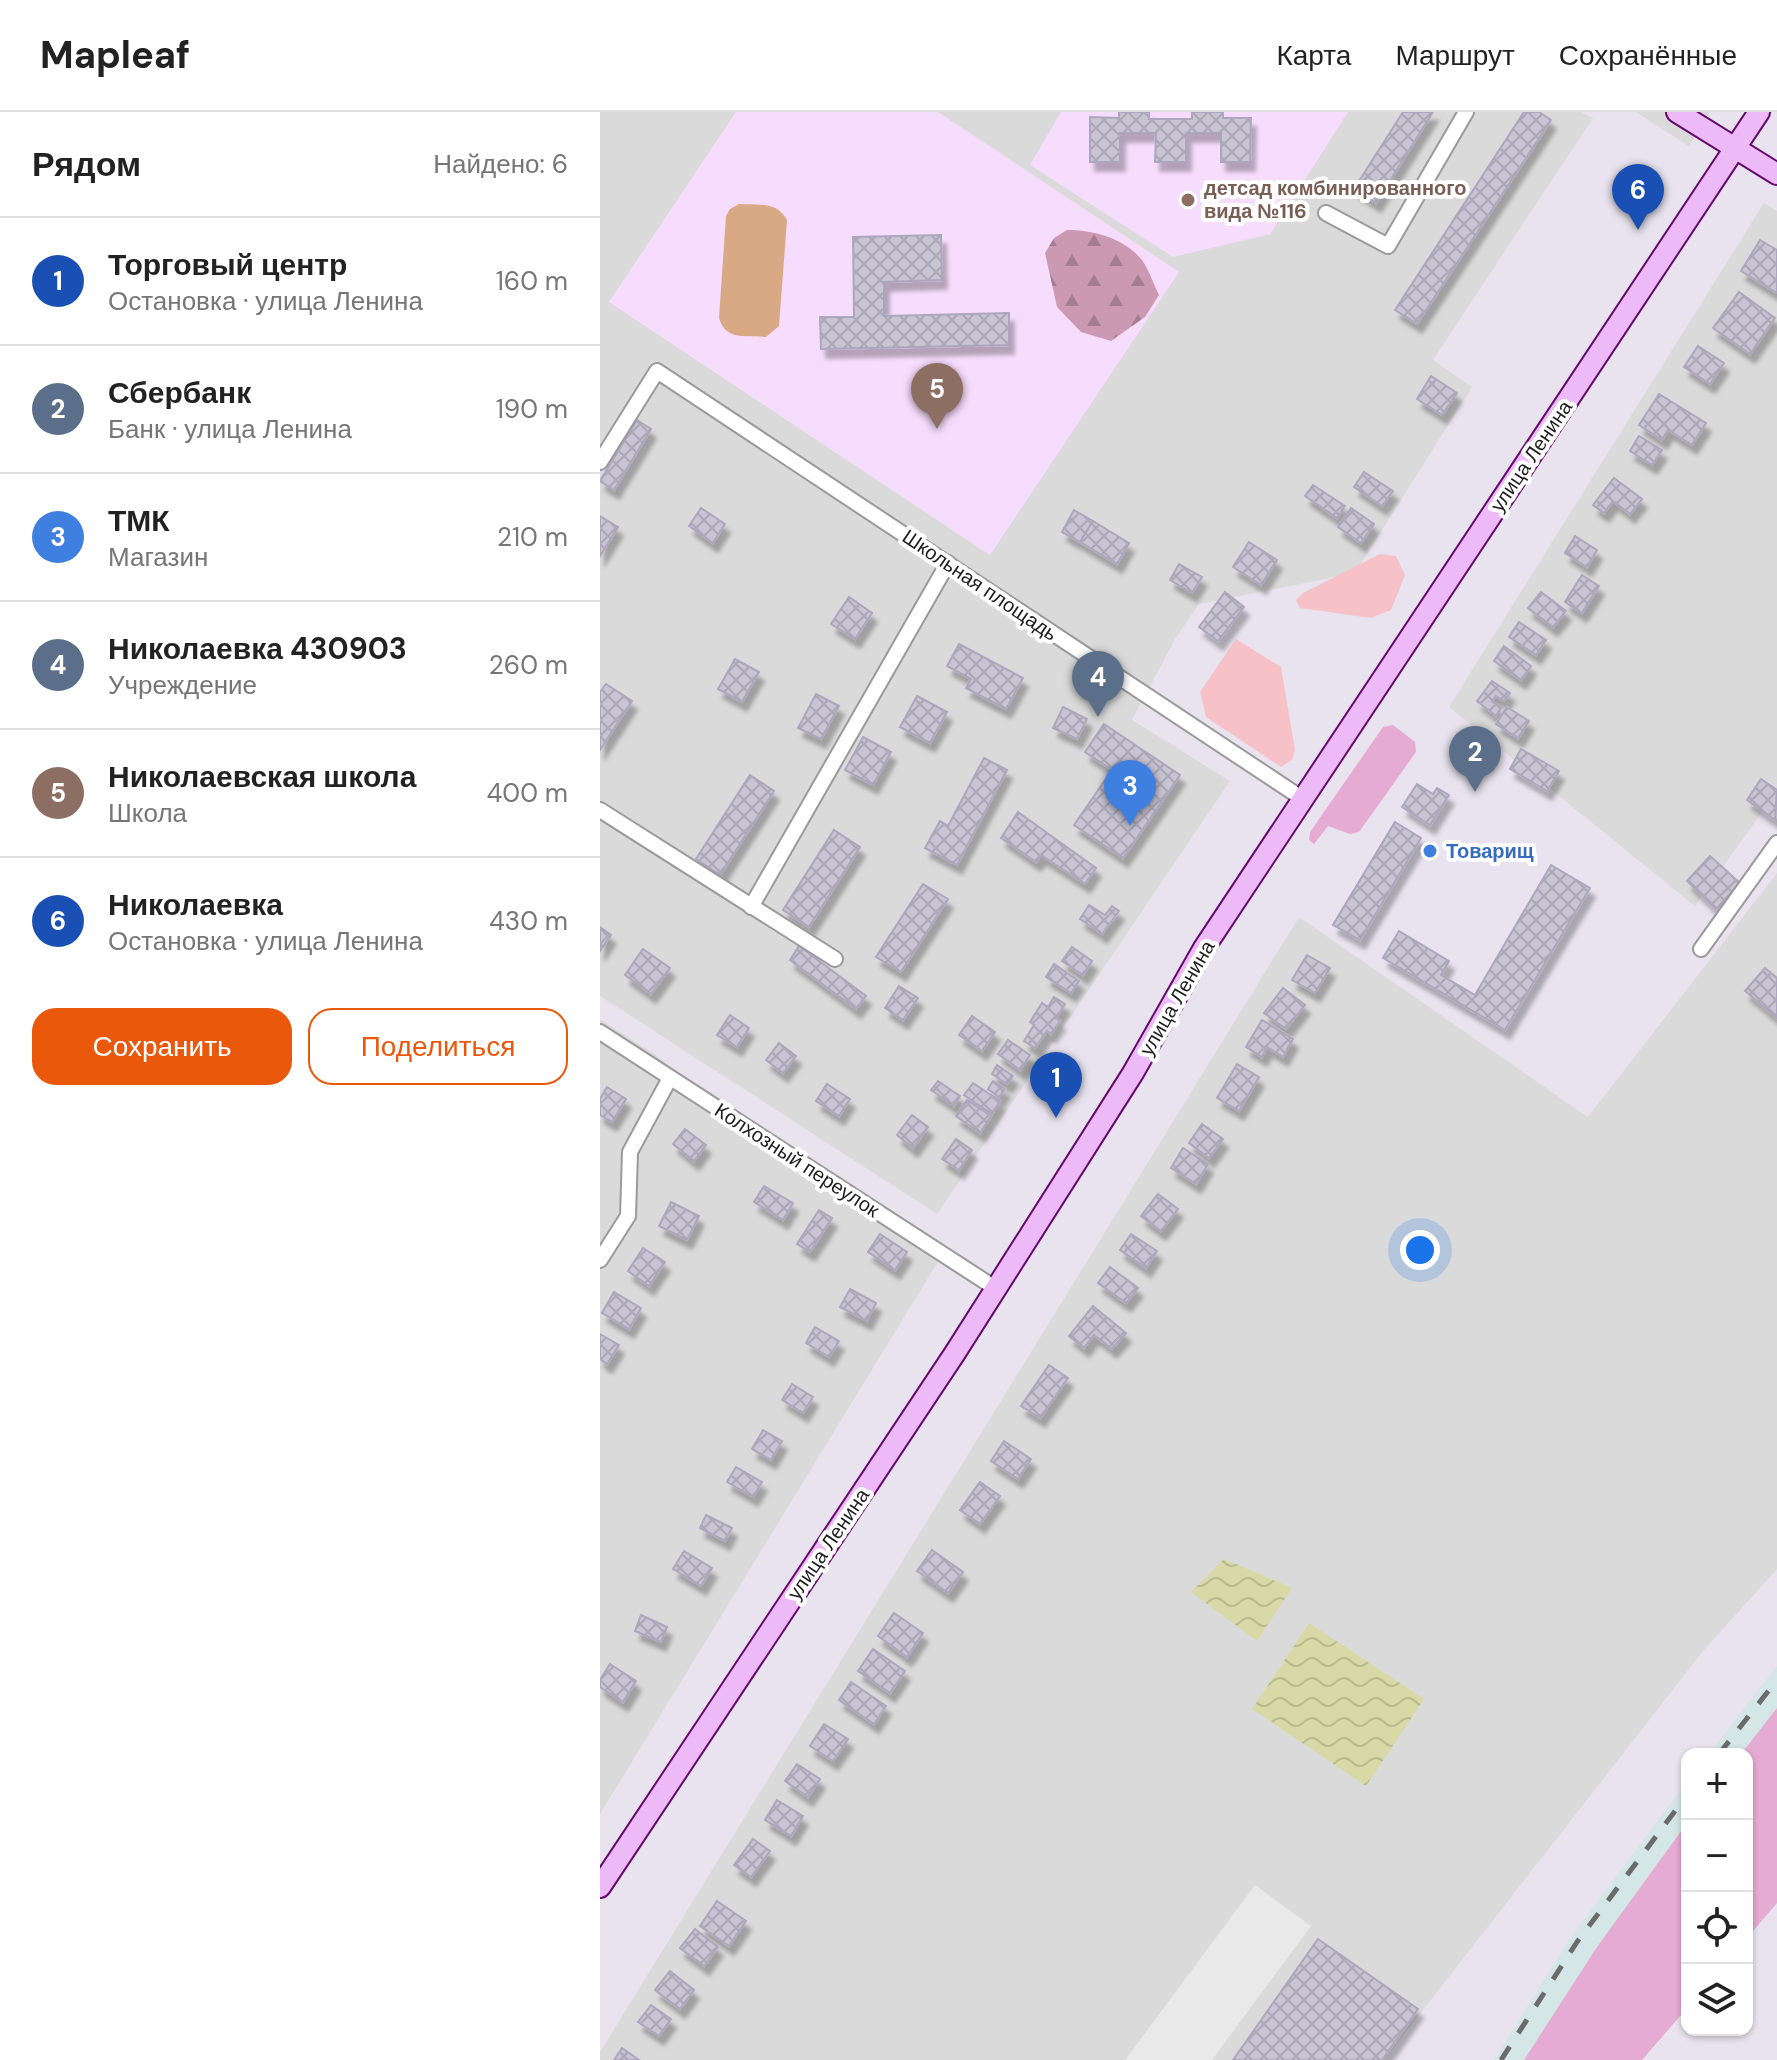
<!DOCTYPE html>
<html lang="ru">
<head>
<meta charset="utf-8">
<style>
  :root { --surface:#fff; --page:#f2f2f2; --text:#222; --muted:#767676; --line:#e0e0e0; --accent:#ea580c }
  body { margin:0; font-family:"DM Sans",sans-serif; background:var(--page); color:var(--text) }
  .controls { position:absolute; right:24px; bottom:24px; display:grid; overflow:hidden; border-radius:16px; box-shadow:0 2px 6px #0004 }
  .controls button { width:72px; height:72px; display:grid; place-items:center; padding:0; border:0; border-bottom:2px solid var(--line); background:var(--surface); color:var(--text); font:40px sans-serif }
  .you { position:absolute; left:820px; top:1138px; width:28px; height:28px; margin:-20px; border:6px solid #fff; border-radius:50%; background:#1a73e8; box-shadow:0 0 0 12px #1a73e833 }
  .badge { display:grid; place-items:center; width:52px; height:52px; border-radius:50%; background:var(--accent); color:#fff; font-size:26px; font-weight:700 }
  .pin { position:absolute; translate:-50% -66px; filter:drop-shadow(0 2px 4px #0008) }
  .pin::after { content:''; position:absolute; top:42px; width:28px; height:24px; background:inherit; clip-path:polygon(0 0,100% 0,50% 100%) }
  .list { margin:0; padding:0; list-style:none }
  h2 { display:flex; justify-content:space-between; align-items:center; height:104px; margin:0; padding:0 32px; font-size:34px }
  h2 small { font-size:26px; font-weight:400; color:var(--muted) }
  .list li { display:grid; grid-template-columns:52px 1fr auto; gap:24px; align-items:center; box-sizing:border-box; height:128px; padding:0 32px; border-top:2px solid var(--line) }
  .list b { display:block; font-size:30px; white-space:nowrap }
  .list p { margin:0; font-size:26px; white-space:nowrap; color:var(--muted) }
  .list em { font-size:26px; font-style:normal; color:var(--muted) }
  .actions { display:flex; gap:16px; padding:24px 32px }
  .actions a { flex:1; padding:18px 0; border:2px solid var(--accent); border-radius:24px; text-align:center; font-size:28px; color:var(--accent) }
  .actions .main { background:var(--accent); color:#fff }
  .icon { flex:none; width:44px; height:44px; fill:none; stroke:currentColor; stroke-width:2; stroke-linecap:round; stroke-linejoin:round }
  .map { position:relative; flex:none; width:1177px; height:1948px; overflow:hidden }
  header { display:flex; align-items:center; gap:48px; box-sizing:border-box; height:112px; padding:0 40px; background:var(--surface); border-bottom:2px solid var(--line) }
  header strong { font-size:38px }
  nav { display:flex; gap:44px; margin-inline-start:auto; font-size:28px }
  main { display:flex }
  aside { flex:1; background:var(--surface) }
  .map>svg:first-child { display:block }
  .residential { fill:#dadadb }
  .education { fill:#f7ddfd }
  .railway { fill:#d5e6e6 }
  .grass { fill:#e6abd3 }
  .forest { fill:url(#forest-firs) }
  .park { fill:#f6c2c8 }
  .pitch { fill:#d9a885 }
  .parking { fill:#e9e9e9 }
  .water { fill:url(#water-waves) }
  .building { fill:url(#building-cross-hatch); stroke:#aca6be; stroke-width:2; filter:url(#shadow) }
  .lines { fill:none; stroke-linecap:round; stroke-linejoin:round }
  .street-casing { stroke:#9a9a9a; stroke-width:18 }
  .secondary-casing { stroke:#650a6d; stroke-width:24 }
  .street { stroke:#fff; stroke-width:14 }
  .secondary { stroke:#edb9f6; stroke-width:20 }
  .rail { stroke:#6b6b6b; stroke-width:5; stroke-dasharray:16 16; stroke-linecap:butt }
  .education-dot { fill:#8d6e63; stroke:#fff; stroke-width:3 }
  .shop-dot { fill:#3f7fe0; stroke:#fff; stroke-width:3 }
  .labels { text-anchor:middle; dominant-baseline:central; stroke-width:8; stroke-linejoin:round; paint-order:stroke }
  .education-label { font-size:20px; font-weight:bold; fill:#785e54; stroke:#fff; text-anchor:start }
  .street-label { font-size:20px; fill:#1d1d1d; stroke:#fff }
  .shop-label { font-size:20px; font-weight:bold; fill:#366cbe; stroke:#fff; text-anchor:start }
</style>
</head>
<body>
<header>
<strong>Mapleaf</strong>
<nav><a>Карта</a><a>Маршрут</a><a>Сохранённые</a></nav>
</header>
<main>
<aside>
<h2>Рядом<small>Найдено: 6</small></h2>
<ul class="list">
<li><span class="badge" style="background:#1a4fb4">1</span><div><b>Торговый центр</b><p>Остановка · улица Ленина</p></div><em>160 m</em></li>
<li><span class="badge" style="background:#5c6f8a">2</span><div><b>Сбербанк</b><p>Банк · улица Ленина</p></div><em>190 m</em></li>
<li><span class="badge" style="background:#3f7fe0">3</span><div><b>ТМК</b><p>Магазин</p></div><em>210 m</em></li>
<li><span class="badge" style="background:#5c6f8a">4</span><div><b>Николаевка 430903</b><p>Учреждение</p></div><em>260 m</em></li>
<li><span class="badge" style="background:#8d6e63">5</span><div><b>Николаевская школа</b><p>Школа</p></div><em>400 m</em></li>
<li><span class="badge" style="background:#1a4fb4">6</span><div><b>Николаевка</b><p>Остановка · улица Ленина</p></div><em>430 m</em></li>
</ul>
<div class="actions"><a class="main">Сохранить</a><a>Поделиться</a></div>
</aside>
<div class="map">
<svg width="1177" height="1948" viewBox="0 0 1177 1948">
  <defs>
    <pattern id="forest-firs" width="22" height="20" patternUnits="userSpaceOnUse" patternTransform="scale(2)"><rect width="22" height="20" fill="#cb9ab2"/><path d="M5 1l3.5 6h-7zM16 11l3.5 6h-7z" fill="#a47d90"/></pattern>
    <pattern id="water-waves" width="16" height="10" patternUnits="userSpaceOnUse" patternTransform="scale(2)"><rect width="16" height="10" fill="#d8d9a6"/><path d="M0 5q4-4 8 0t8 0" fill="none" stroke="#b9ba8e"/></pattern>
    <pattern id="building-cross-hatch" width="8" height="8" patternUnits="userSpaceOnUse" patternTransform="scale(2)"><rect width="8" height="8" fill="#c8c4d4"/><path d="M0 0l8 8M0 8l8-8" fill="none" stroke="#aba8b6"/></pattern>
    <filter id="shadow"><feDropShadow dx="5" dy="9" stdDeviation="2" flood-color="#0004"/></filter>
  </defs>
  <rect width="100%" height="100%" fill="#e8e3ee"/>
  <g class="residential">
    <polygon points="0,0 981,0 993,6 833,248 872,275 755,461 599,492 575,527 532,608 630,669 337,1102 0,884"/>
    <polygon points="1036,0 1110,0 1089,34"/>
    <polygon points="1164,91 1177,99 1177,679 1095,794 849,595"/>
    <polygon points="1177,761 1177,1457 1103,1539 784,1948 0,1948 0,1940 699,805 988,1005"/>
    <polygon points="0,907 66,950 60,975 70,959 344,1140 0,1702"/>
  </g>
  <g class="education">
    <polygon points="136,0 338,0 579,160 390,443 9,190"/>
    <polygon points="461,0 748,0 670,122 573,145 430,53"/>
  </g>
  <g class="railway">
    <polygon points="1177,1554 1177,1596 1141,1642 1109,1642"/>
    <polygon points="1087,1670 1087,1711 924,1948 894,1948 971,1825"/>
  </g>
  <g class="grass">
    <polygon points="793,613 815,630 816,640 759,720 750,722 728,714 714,732 709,728 710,720 783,615"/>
    <polygon points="1177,1596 1177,1791 1147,1826 1147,1642 1141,1642"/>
    <polygon points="1087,1711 1087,1896 1042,1948 924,1948 997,1835"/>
  </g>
  <path class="forest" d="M467 118C494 118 524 126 542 148 549 158 554 173 559 183L545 205 511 229 481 220 457 195 445 141 454 126Z"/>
  <g class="park">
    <polygon points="780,442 796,444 805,463 791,498 771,506 700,496 696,488 703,481"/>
    <polygon points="636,527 681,555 695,638 692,648 681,655 606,605 600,580"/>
  </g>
  <path class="pitch" d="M139 92C158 93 177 89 187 108L179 214 166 225C145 223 126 229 119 206L126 104 130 97Z"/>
  <polygon class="parking" points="655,1773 711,1814 612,1948 525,1948"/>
  <g class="water">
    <polygon points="624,1447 692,1476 657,1529 591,1480"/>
    <polygon points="709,1511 824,1587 766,1674 652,1597"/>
  </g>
  <g class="building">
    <polygon points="519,0 549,0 549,7 592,7 592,0 623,0 623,6 651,6 650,50 621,50 621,21 586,21 586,50 555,50 556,21 520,21 520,50 490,50 490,5 519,6"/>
    <polygon points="803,0 833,0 776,91 754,77"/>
    <polygon points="924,0 939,0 951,8 817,212 795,198"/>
    <polygon points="341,123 342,168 284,170 284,204 409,201 409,233 221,237 220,205 254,205 253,125"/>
    <polygon points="1160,128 1177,138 1177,181 1141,159"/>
    <polygon points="1139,180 1175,206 1150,242 1113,216"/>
    <polygon points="1098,234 1124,251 1110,272 1084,255"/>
    <polygon points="831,264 857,281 842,303 817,287"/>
    <polygon points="1059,282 1106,311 1092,333 1068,318 1062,328 1039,313"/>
    <polygon points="37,308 51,317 14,378 0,369"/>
    <polygon points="1039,324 1062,338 1052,353 1030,339"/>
    <polygon points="764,360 793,379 782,394 754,375"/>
    <polygon points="1014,366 1042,387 1030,402 1013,389 1004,401 993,393"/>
    <polygon points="713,373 745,394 737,406 705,384"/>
    <polygon points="101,396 125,412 113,431 89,414"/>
    <polygon points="751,396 774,412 761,431 738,415"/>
    <polygon points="474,398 493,409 480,430 462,420"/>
    <polygon points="0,404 18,415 0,444"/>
    <polygon points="493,409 529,431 517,452 480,430"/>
    <polygon points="975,424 997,438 987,455 965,441"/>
    <polygon points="649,430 677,448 661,473 633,455"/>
    <polygon points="579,452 602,465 592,481 570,468"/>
    <polygon points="982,463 999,474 982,501 965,490"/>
    <polygon points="625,480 644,495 618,529 599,515"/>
    <polygon points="941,480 966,499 953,515 928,496"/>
    <polygon points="249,485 272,501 255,527 231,512"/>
    <polygon points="919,510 946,528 936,543 909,525"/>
    <polygon points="359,532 423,566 406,597 366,576 371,567 347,554"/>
    <polygon points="904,534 931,554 921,568 894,549"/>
    <polygon points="135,547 159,560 142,590 118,577"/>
    <polygon points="892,569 910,581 904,589 896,584 892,589 901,596 896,604 877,589"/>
    <polygon points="6,572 32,589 0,638 0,580"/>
    <polygon points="216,582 239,594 221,627 198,616"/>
    <polygon points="317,584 347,600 330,631 300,615"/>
    <polygon points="463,595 487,607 477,627 453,616"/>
    <polygon points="907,595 929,609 918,626 896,612"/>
    <polygon points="504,612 580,663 523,746 474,713 512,658 485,640"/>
    <polygon points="263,625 291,640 273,673 245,658"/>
    <polygon points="921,637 959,659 947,679 910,657"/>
    <polygon points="384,646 407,658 357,753 325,736 340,709 348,714"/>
    <polygon points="150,663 174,679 120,763 96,747"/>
    <polygon points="1161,667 1177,678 1175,708 1147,688"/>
    <polygon points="817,672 833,682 837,676 849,683 830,713 802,695"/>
    <polygon points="418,700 496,756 485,772 441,743 436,750 401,726"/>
    <polygon points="795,710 821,726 760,828 733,813"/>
    <polygon points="234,718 260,735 209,815 183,798"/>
    <polygon points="1110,744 1140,771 1116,797 1087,769"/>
    <polygon points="951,753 990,776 905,918 783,846 799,819 849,849 841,863 875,883"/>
    <polygon points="323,772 348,787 301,860 276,845"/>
    <polygon points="489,793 505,803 512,794 519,799 502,822 480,807"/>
    <polygon points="0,815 11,823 0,839"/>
    <polygon points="199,834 266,884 256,897 190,848"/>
    <polygon points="472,835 492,849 483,863 462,849"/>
    <polygon points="43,837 70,856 51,882 25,863"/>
    <polygon points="707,843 730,856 715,881 692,868"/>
    <polygon points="454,852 479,869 471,881 446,865"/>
    <polygon points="1165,856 1177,866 1177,906 1145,879"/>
    <polygon points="299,874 318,886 303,908 285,896"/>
    <polygon points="683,876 705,893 686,917 664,901"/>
    <polygon points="454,885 465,892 456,906 460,909 451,922 447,919 435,936 424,929 434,913 430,910 442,891 448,895"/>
    <polygon points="130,903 149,916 137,935 117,923"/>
    <polygon points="372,904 395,920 382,939 359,923"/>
    <polygon points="662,908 693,927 683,945 667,935 662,945 646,935"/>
    <polygon points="408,928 430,943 420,958 398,942"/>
    <polygon points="179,931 196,944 183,961 166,948"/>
    <polygon points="637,952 659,965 639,999 617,986"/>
    <polygon points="397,953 413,964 407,972 392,962"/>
    <polygon points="338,969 360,984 354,994 331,978"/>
    <polygon points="393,969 405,977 399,985 388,977"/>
    <polygon points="373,971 400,989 392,1002 364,983"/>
    <polygon points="227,972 250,987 239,1004 216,989"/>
    <polygon points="7,975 26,987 12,1010 0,1003 0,987"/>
    <polygon points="367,988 391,1004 380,1021 356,1004"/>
    <polygon points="312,1003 328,1015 313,1036 297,1023"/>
    <polygon points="602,1012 623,1027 609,1046 589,1031"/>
    <polygon points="85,1017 106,1033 94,1049 73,1032"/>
    <polygon points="356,1027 372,1038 359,1058 342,1047"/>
    <polygon points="583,1036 608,1052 596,1072 571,1056"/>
    <polygon points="164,1074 193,1091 183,1108 154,1090"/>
    <polygon points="558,1082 578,1097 561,1119 541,1104"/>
    <polygon points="71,1090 99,1104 87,1128 59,1114"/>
    <polygon points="219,1098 232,1106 210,1140 197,1132"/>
    <polygon points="280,1122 307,1140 295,1158 268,1140"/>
    <polygon points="531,1122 557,1139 546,1156 520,1138"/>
    <polygon points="43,1136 65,1150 49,1174 28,1159"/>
    <polygon points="510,1155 538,1176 526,1191 498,1171"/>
    <polygon points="250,1177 276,1191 267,1209 240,1195"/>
    <polygon points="14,1180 41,1196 29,1217 2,1201"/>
    <polygon points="493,1194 526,1221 512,1237 494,1223 484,1236 469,1224"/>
    <polygon points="215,1215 239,1229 229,1245 206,1231"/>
    <polygon points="0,1222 19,1233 7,1252 0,1247"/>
    <polygon points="449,1253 468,1266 440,1306 421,1294"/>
    <polygon points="192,1272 213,1285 203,1301 182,1288"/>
    <polygon points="163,1318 182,1329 171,1348 152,1337"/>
    <polygon points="404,1329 431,1347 418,1367 391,1349"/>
    <polygon points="136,1355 162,1370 153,1385 127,1370"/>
    <polygon points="380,1370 400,1384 380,1412 360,1398"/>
    <polygon points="106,1403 132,1416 125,1429 100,1416"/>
    <polygon points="332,1438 363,1460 348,1481 317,1459"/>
    <polygon points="84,1439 112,1456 101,1474 73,1457"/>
    <polygon points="294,1501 323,1521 307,1545 278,1524"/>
    <polygon points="41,1503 67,1515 61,1530 35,1519"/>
    <polygon points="273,1537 305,1559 290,1581 258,1559"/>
    <polygon points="10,1552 36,1569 23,1590 0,1575 0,1568"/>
    <polygon points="251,1570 286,1594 274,1612 239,1588"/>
    <polygon points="224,1612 248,1627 233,1649 210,1634"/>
    <polygon points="197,1652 220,1667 208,1685 185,1669"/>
    <polygon points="177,1688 203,1704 191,1724 165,1708"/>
    <polygon points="153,1727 170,1739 151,1765 134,1753"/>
    <polygon points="117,1789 146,1809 129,1834 100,1814"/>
    <polygon points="95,1817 118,1835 104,1854 80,1836"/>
    <polygon points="718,1827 818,1897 782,1948 633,1948"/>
    <polygon points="70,1859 94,1878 80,1897 55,1878"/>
    <polygon points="51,1893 71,1907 59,1924 38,1910"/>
    <polygon points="22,1936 39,1948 14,1948"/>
  </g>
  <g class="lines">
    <g class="street-casing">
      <g id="street">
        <polyline points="726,101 788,134 866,0"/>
        <polyline points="0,350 57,259 703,687"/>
        <polyline points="0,698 235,847"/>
        <polyline points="151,795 348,451"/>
        <polyline points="1101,837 1177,731"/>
        <polyline points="0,920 395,1176"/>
        <polyline points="0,1148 28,1104 30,1040 70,966"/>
      </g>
    </g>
    <g class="secondary-casing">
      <g id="secondary">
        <polyline points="1077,0 1177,62"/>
        <polyline points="0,1775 355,1241 533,961 604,836 1159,0"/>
      </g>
    </g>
    <use href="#street" class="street"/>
    <use href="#secondary" class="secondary"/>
    <g class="rail">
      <polyline points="1119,1642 1177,1568"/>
      <polyline points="901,1948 977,1830 1087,1683"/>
    </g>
  </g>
  <circle class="education-dot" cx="588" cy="88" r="8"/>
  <circle class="shop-dot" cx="830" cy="739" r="8"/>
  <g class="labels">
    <g class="education-label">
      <text x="604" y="76">детсад комбинированного<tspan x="604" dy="23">вида №116</tspan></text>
    </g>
    <g class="street-label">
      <text transform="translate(931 344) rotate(-56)">улица Ленина</text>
      <text transform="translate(380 473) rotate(34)">Школьная площадь</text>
      <text transform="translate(577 886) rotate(-60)">улица Ленина</text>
      <text transform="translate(197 1048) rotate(33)">Колхозный переулок</text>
      <text transform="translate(228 1432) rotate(-56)">улица Ленина</text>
    </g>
    <g class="shop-label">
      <text x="846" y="739">Товарищ</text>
    </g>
  </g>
</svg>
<div class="controls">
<button>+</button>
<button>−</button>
<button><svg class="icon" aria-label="locate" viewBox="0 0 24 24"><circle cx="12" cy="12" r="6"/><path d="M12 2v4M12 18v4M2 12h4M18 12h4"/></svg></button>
<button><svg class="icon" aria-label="layers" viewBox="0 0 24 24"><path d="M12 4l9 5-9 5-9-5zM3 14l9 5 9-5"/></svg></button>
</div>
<div class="you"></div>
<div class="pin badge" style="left:456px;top:1006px;background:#1a4fb4">1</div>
<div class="pin badge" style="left:875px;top:680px;background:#5c6f8a">2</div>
<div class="pin badge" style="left:530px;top:714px;background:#3f7fe0">3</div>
<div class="pin badge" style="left:498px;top:605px;background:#5c6f8a">4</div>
<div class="pin badge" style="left:337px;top:317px;background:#8d6e63">5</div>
<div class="pin badge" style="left:1038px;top:118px;background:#1a4fb4">6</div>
</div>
</main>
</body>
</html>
